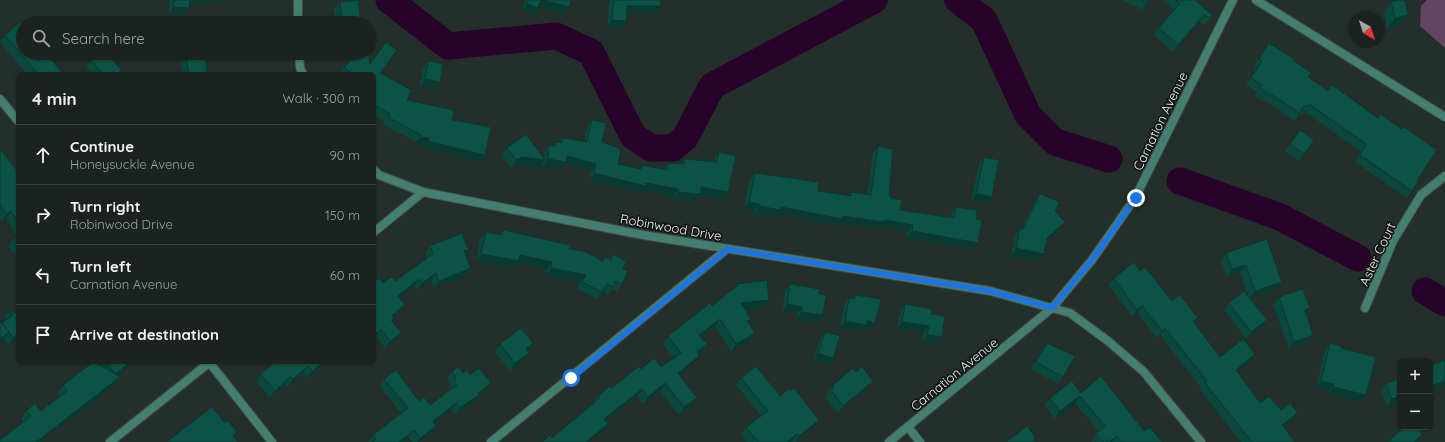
<!DOCTYPE html>
<html lang="en">
<head>
<meta charset="utf-8">
<style>
  :root { --surface:#1b2220; --page:#242a29; --text:#f1f3f6; --muted:#a0a4a5; --line:#393f3e }
  body { margin:0; font-family:Quicksand,sans-serif; background:var(--page); color:var(--text) }
  .controls { position:absolute; right:12px; bottom:12px; display:grid; overflow:hidden; border-radius:6px; box-shadow:0 1px 3px #0004 }
  .controls button { width:36px; height:36px; display:grid; place-items:center; padding:0; border:0; border-bottom:1px solid var(--line); background:var(--surface); color:var(--text); font:20px sans-serif }
  .compass { position:absolute; left:1349px; top:12px; width:36px; height:36px; border-radius:50%; background:var(--surface); box-shadow:0 1px 3px #0004; rotate:141deg }
  .stop { position:absolute; width:12px; height:12px; margin:-9px; border:3px solid #1a73e8; border-radius:50%; background:#fff }
  .stop.end { background:#1a73e8; border-color:#fff; box-shadow:0 1px 4px #0008 }
  .list { margin:0; padding:0; list-style:none }
  h2 { display:flex; justify-content:space-between; align-items:center; height:52px; margin:0; padding:0 16px; font-size:17px }
  h2 small { font-size:13px; font-weight:400; color:var(--muted) }
  .list li { display:grid; grid-template-columns:26px 1fr auto; gap:12px; align-items:center; box-sizing:border-box; height:60px; padding:0 16px; border-top:1px solid var(--line) }
  .list b { display:block; font-size:15px; white-space:nowrap }
  .list p { margin:0; font-size:13px; white-space:nowrap; color:var(--muted) }
  .list em { font-size:13px; font-style:normal; color:var(--muted) }
  .icon { flex:none; width:22px; height:22px; fill:none; stroke:currentColor; stroke-width:2; stroke-linecap:round; stroke-linejoin:round }
  .map { position:relative; flex:none; width:1445px; height:442px; overflow:hidden }
  .search { position:absolute; background:var(--surface); box-shadow:0 1px 3px #0004; left:16px; top:16px; width:360px; height:44px; display:flex; align-items:center; gap:10px; box-sizing:border-box; padding:0 14px; border-radius:22px; color:var(--muted); font-size:15px }
  .panel { position:absolute; background:var(--surface); box-shadow:0 1px 3px #0004; left:16px; top:72px; width:360px; height:292px; border-radius:6px }
  .map>svg:first-child { display:block }
  .green { fill:#624562 }
  .lines { fill:none; stroke-linecap:round; stroke-linejoin:round }
  .river { stroke:#270229; stroke-width:27 }
  .minor-casing { stroke:#404a47; stroke-width:10 }
  .minor { stroke:#447e71; stroke-width:8 }
  .wall { fill:#0b473c }
  .shaded-wall { fill:#093931 }
  .building { fill:#0d5246; stroke:#093931 }
  .route { stroke:#1a73e8; stroke-width:5 }
  .labels { text-anchor:middle; dominant-baseline:central; stroke-width:3.5; stroke-linejoin:round; paint-order:stroke }
  .street-label { font-size:13px; fill:#eef4f2; stroke:#111514 }
</style>
</head>
<body>
<div class="map">
<svg width="1445" height="442" viewBox="0 0 1445 442">
  <rect width="100%" height="100%" fill="#242e2b"/>
  <polygon class="green" points="1427,0 1445,0 1445,48 1420,26 1421,6"/>
  <g class="lines">
    <g class="river">
      <polyline points="389,0 448,46 556,36 591,52 633,136 651,148 673,148 685,138 712,86 874,0"/>
      <polyline points="958,0 984,20 1028,115 1055,142 1109,159"/>
      <polyline points="1180,181 1280,217 1358,258"/>
      <polyline points="1425,291 1445,303"/>
    </g>
    <g class="minor-casing">
      <g id="minor">
        <polyline points="298,0 298,23"/>
        <polyline points="1256,0 1445,117"/>
        <polyline points="299,53 300,68 303,74"/>
        <polyline points="0,99 18,121"/>
        <polyline points="374,170 379,175 423,192 643,235 990,291 1070,313 1108,341 1144,372 1201,442"/>
        <polyline points="374,232 423,192"/>
        <polyline points="1365,308 1393,241 1421,195 1445,176"/>
        <polyline points="209,362 272,442"/>
        <polyline points="908,427 920,442"/>
        <polyline points="110,442 210,362"/>
        <polyline points="491,442 727,249"/>
        <polyline points="889,442 1052,308 1092,260 1135,198 1233,0"/>
      </g>
    </g>
    <use href="#minor" class="minor"/>
  </g>
  <g class="wall">
    <polygon points="169,0 226,0 189,6 184,15 169,14"/>
    <polygon points="525,0 571,0 564,14 539,8 533,15 522,11"/>
    <polygon points="610,0 661,0 656,13 626,13 621,29 607,27"/>
    <polygon points="1122,0 1148,0 1142,10"/>
    <polygon points="1163,0 1195,0 1212,15 1205,25 1199,22 1173,52 1154,35 1159,28 1174,10"/>
    <polygon points="340,2 361,23 336,23 334,9"/>
    <polygon points="1391,2 1401,25 1387,28 1384,12"/>
    <polygon points="5,35 63,74 27,74 0,43 0,42"/>
    <polygon points="1269,43 1293,60 1308,77 1419,180 1407,198 1355,162 1361,152 1304,111 1302,115 1300,113 1294,121 1266,101 1265,102 1254,96 1257,92 1246,85 1257,68 1254,66"/>
    <polygon points="397,50 381,73 407,100 452,120 485,155 480,162 423,148 424,146 415,144 416,142 383,125 385,122 374,115 374,74 340,74 344,68 370,64"/>
    <polygon points="183,53 205,53 207,72 205,74 182,74 180,58"/>
    <polygon points="91,60 118,74 92,74 86,67"/>
    <polygon points="428,61 440,82 434,90 419,87 423,68"/>
    <polygon points="592,120 602,142 618,164 640,169 642,165 663,170 668,163 681,164 684,159 713,161 714,159 719,152 728,192 723,200 700,195 696,201 673,199 673,197 642,190 640,193 589,180 591,171 565,164 561,170 543,167 543,164 540,168 517,164 511,168 502,155 507,148 544,158 544,152 549,145 553,145 555,142 560,143 563,138 584,142 587,127"/>
    <polygon points="1300,130 1314,140 1299,161 1285,151"/>
    <polygon points="878,146 889,196 900,210 950,218 951,214 956,207 976,219 978,243 973,250 907,238 908,232 880,227 879,229 839,223 837,226 777,214 775,217 754,214 754,211 744,209 749,180 755,173 818,191 849,196 851,192 867,195 873,154"/>
    <polygon points="0,149 18,172 18,258 8,246 14,239 17,236 6,218 2,221 0,218"/>
    <polygon points="984,157 987,205 971,201 979,164"/>
    <polygon points="1040,194 1055,211 1060,229 1047,241 1044,254 1039,261 1011,256 1015,235 1020,228 1022,229 1035,201"/>
    <polygon points="503,230 569,249 602,260 605,257 610,259 613,254 623,269 622,284 617,291 612,289 608,294 603,291 597,299 577,289 580,282 546,276 547,269 518,263 514,268 476,261 480,239 486,232 500,235"/>
    <polygon points="1267,239 1277,289 1250,298 1262,327 1246,339 1224,310 1229,303 1249,298 1240,272 1227,277 1221,261 1226,253"/>
    <polygon points="430,246 469,251 466,256 471,268 466,276 434,288 431,280 417,290 414,286 400,298 405,305 400,312 393,317 391,321 396,340 385,348 376,336 383,283 395,281 427,259 425,253"/>
    <polygon points="1140,271 1172,301 1198,318 1194,323 1220,357 1250,361 1237,372 1260,403 1281,410 1298,413 1293,420 1284,427 1295,442 1241,442 1200,390 1201,388 1160,335 1157,338 1137,313 1132,317 1109,285 1114,278"/>
    <polygon points="737,284 764,307 745,309 748,322 750,340 731,352 715,326 701,337 707,344 702,352 698,354 694,363 679,375 697,398 692,405 679,415 660,391 643,404 637,396 606,421 608,424 603,431 552,438 594,403 593,403 598,396 612,388 641,369 661,367 674,358 663,344 668,336 712,306 732,290"/>
    <polygon points="790,284 819,294 818,323 796,319 797,314 782,311 785,291"/>
    <polygon points="855,295 870,330 864,329 862,332 840,328 844,305 849,298 852,298"/>
    <polygon points="1279,297 1306,314 1313,335 1308,342 1289,349 1273,305"/>
    <polygon points="905,304 931,314 942,337 936,344 922,342 923,333 897,329 900,311"/>
    <polygon points="10,310 16,313 18,311 18,338 8,345 4,339 0,342 0,321 2,324 7,320 5,317"/>
    <polygon points="825,332 833,358 828,365 813,361 820,339"/>
    <polygon points="1047,343 1063,377 1058,384 1031,369 1042,350"/>
    <polygon points="1330,343 1366,395 1361,402 1328,394 1329,391 1316,388 1325,350"/>
    <polygon points="500,344 528,351 524,360 510,371 495,352"/>
    <polygon points="96,362 133,362 117,376 120,377 115,385 40,442 21,418 26,411 41,411 60,396 58,392 63,385 96,363"/>
    <polygon points="275,362 327,362 307,378 303,373 288,387 285,384 270,398 256,382 261,374"/>
    <polygon points="452,371 470,375 486,391 479,395 475,402 455,415 451,410 434,423 436,426 431,433 419,442 412,442 408,437 403,442 368,442 373,435 401,413 379,386 384,379 419,401 430,405 450,390 449,389 451,385 447,378"/>
    <polygon points="856,372 873,381 868,388 838,413 825,398 828,393 828,392 833,385"/>
    <polygon points="741,378 780,396 819,420 814,427 796,442 793,442 792,441 791,442 747,442 741,434 746,427 761,416 736,385"/>
    <polygon points="1400,378 1400,402 1387,407 1381,391 1386,384"/>
    <polygon points="1081,393 1144,431 1162,442 1092,442 1091,441 1096,434 1099,432 1075,403 1055,419 1045,405 1050,398"/>
    <polygon points="1401,427 1422,427 1423,430 1421,433 1422,435 1418,442 1387,442 1400,431 1399,430"/>
  </g>
  <g class="shaded-wall">
    <polygon points="190,0 226,0 184,7"/>
    <polygon points="541,0 543,0 569,7 564,14 536,7"/>
    <polygon points="527,4 538,8 533,15 522,11"/>
    <polygon points="627,6 661,6 656,13 622,13"/>
    <polygon points="174,7 189,8 184,15 169,14"/>
    <polygon points="1204,15 1199,22 1173,52 1178,45"/>
    <polygon points="1408,15 1401,25 1387,28 1395,18"/>
    <polygon points="612,20 626,21 621,29 607,27"/>
    <polygon points="234,53 247,53 232,55"/>
    <polygon points="207,72 205,74 189,74"/>
    <polygon points="425,79 440,82 434,90 419,87"/>
    <polygon points="420,137 429,138 424,146 415,144"/>
    <polygon points="428,141 485,155 480,162 423,148"/>
    <polygon points="567,156 596,164 591,171 565,164 561,170 543,167 548,159"/>
    <polygon points="522,157 545,160 540,168 517,164 511,168 516,160"/>
    <polygon points="594,173 646,183 678,189 673,197 642,190 640,193 589,180"/>
    <polygon points="701,187 728,192 723,200 700,195 696,201 673,199 678,192"/>
    <polygon points="976,194 992,197 987,205 971,201"/>
    <polygon points="749,202 759,204 754,211 744,209"/>
    <polygon points="759,206 781,207 842,216 884,220 913,225 908,232 880,227 879,229 839,223 837,226 777,214 775,217 754,214"/>
    <polygon points="11,211 6,218 2,221 7,214"/>
    <polygon points="1065,222 1060,229 1042,245 1047,238"/>
    <polygon points="912,231 978,243 973,250 907,238"/>
    <polygon points="1016,248 1044,254 1039,261 1011,256"/>
    <polygon points="464,250 469,251 464,259"/>
    <polygon points="481,254 520,255 552,262 547,269 518,263 514,268 476,261"/>
    <polygon points="1246,265 1240,272 1227,277 1232,269"/>
    <polygon points="471,268 466,276 434,288 439,281"/>
    <polygon points="551,268 586,275 580,282 546,276"/>
    <polygon points="436,273 431,280 417,290 422,283"/>
    <polygon points="419,279 414,286 393,303 398,296"/>
    <polygon points="1282,282 1277,289 1250,298 1255,291"/>
    <polygon points="769,300 764,307 736,310 741,303"/>
    <polygon points="787,304 802,307 797,314 782,311"/>
    <polygon points="405,305 400,312 387,322 392,315"/>
    <polygon points="1142,306 1137,313 1132,317 1137,310"/>
    <polygon points="1310,308 1305,315 1305,310"/>
    <polygon points="802,312 823,315 818,323 796,319"/>
    <polygon points="720,319 715,326 694,342 699,335"/>
    <polygon points="1267,320 1262,327 1246,339 1251,332"/>
    <polygon points="845,321 867,321 875,323 870,330 864,329 862,332 840,328"/>
    <polygon points="902,322 929,326 923,333 897,329"/>
    <polygon points="1165,328 1160,335 1157,338 1162,331"/>
    <polygon points="381,329 376,336 374,338 374,335"/>
    <polygon points="9,332 3,339 0,342 0,339"/>
    <polygon points="401,333 396,340 385,348 390,341"/>
    <polygon points="755,333 750,340 731,352 736,344"/>
    <polygon points="18,334 18,338 8,345 13,338"/>
    <polygon points="927,335 942,337 936,344 922,342"/>
    <polygon points="1313,335 1308,342 1289,349 1294,342"/>
    <polygon points="533,343 528,350 521,356 526,348"/>
    <polygon points="707,344 702,352 692,360 697,352"/>
    <polygon points="529,353 524,360 510,371 515,363"/>
    <polygon points="818,353 833,358 828,365 813,361"/>
    <polygon points="1255,354 1250,361 1231,377 1236,370"/>
    <polygon points="699,356 694,363 673,380 678,373"/>
    <polygon points="130,362 133,362 111,381 116,374"/>
    <polygon points="323,362 327,362 307,378 312,371"/>
    <polygon points="308,366 303,373 288,387 293,379"/>
    <polygon points="120,377 115,385 40,442 36,442"/>
    <polygon points="290,377 285,384 270,398 275,391"/>
    <polygon points="873,381 868,388 838,413 843,406"/>
    <polygon points="1321,381 1334,384 1329,391 1316,388"/>
    <polygon points="1445,381 1445,386 1430,392 1430,386"/>
    <polygon points="491,383 486,391 479,395 475,402 455,415 460,408"/>
    <polygon points="665,383 660,391 643,404 648,397"/>
    <polygon points="1333,387 1366,395 1361,402 1328,394"/>
    <polygon points="642,389 637,396 599,426 604,419"/>
    <polygon points="1080,396 1075,403 1055,419 1060,411"/>
    <polygon points="1400,396 1400,402 1387,407 1392,399"/>
    <polygon points="697,398 692,405 679,415 684,407"/>
    <polygon points="456,403 451,410 427,428 433,421"/>
    <polygon points="1298,413 1293,420 1277,432 1282,425"/>
    <polygon points="819,420 814,427 795,442 799,436"/>
    <polygon points="608,424 603,431 590,442 586,442"/>
    <polygon points="436,426 431,433 419,442 417,442 420,438"/>
    <polygon points="414,430 408,437 403,442 399,442"/>
    <polygon points="797,434 792,441 791,442 787,442"/>
    <polygon points="1422,435 1418,442 1414,442"/>
    <polygon points="1117,436 1112,442 1110,442 1111,441"/>
  </g>
  <g class="building">
    <polygon points="174,0 190,0 189,8 174,7"/>
    <polygon points="358,0 361,23 339,23 342,23 340,2"/>
    <polygon points="528,0 541,0 538,8 527,4"/>
    <polygon points="543,0 571,0 569,7"/>
    <polygon points="614,0 661,0 661,6 627,6 626,21 612,20"/>
    <polygon points="1141,0 1148,0 1147,3"/>
    <polygon points="1176,0 1195,0 1212,15 1210,18 1204,15 1178,45 1159,28 1180,3"/>
    <polygon points="1398,0 1405,0 1408,15 1395,18 1391,2"/>
    <polygon points="259,16 260,23 219,23 218,22"/>
    <polygon points="20,22 23,25 23,53 46,53 63,74 38,74 5,35"/>
    <polygon points="386,42 397,50 380,73 412,90 407,100 454,110 452,120 491,127 485,155 428,141 429,138 420,137 421,135 388,117 390,114 374,105 374,74 353,74 344,68 356,53 369,53 370,64"/>
    <polygon points="1269,43 1294,59 1293,60 1311,73 1308,77 1328,91 1332,85 1378,118 1380,114 1402,129 1404,127 1437,150 1418,179 1419,180 1412,191 1360,155 1366,144 1309,104 1307,107 1305,105 1299,113 1271,94 1270,95 1260,88 1262,85 1251,78 1262,61 1259,59"/>
    <polygon points="100,53 107,53 121,70 117,74 103,74 91,60"/>
    <polygon points="185,53 205,53 207,72 189,74"/>
    <polygon points="428,61 443,64 440,82 425,79"/>
    <polygon points="260,71 262,74 251,74"/>
    <polygon points="592,120 606,123 602,142 621,149 618,164 641,169 642,165 667,170 668,163 684,164 684,159 717,162 719,152 736,156 728,192 701,187 701,194 678,192 678,189 646,183 645,186 594,173 596,164 567,156 566,162 548,159 549,145 555,146 555,142 562,143 563,138 587,142"/>
    <polygon points="1300,130 1314,140 1304,154 1290,144"/>
    <polygon points="526,134 545,160 522,157 516,160 507,148"/>
    <polygon points="878,146 893,149 889,196 891,196 891,198 902,200 900,210 954,218 956,207 977,210 976,219 982,220 978,243 912,231 913,225 884,220 884,222 842,216 842,219 781,207 780,210 759,206 759,204 749,202 755,173 819,182 818,191 851,196 851,192 871,195"/>
    <polygon points="0,149 18,172 18,222 11,211 7,214 2,207 0,209"/>
    <polygon points="984,157 999,160 992,197 976,194"/>
    <polygon points="1040,194 1060,202 1055,211 1065,222 1047,238 1044,254 1016,248 1020,228 1023,229"/>
    <polygon points="503,230 570,245 569,249 586,252 603,261 605,257 611,260 613,254 626,261 623,269 628,271 622,284 616,281 613,287 607,284 602,292 582,282 586,275 551,268 552,262 520,255 519,261 481,254 486,232 502,235"/>
    <polygon points="462,233 469,251 464,250 471,268 439,281 436,273 422,283 419,279 398,296 405,305 392,315 394,318 391,320 401,333 390,341 381,329 374,335 374,282 379,278 383,283 391,277 395,281 433,254 430,246"/>
    <polygon points="18,236 18,245 14,239"/>
    <polygon points="1267,239 1282,282 1255,291 1246,265 1232,269 1226,253"/>
    <polygon points="1134,262 1140,271 1145,267 1172,301 1180,295 1198,318 1193,321 1220,357 1243,339 1255,354 1236,370 1260,403 1269,396 1281,410 1290,403 1298,413 1282,425 1295,442 1252,442 1205,383 1207,381 1165,328 1162,331 1142,306 1137,310 1114,278"/>
    <polygon points="767,280 769,300 741,303 751,319 747,321 755,333 736,344 720,319 699,335 707,344 697,352 699,356 678,373 697,398 684,407 665,383 648,397 642,389 604,419 608,424 586,442 542,442 550,435 552,438 600,398 598,396 610,386 612,388 639,366 641,369 654,358 661,367 681,353 668,336 710,303 712,306 737,286 737,284"/>
    <polygon points="790,284 820,289 819,294 826,295 823,315 802,312 802,307 787,304"/>
    <polygon points="1303,289 1310,308 1305,310 1313,335 1294,342 1279,297"/>
    <polygon points="1244,291 1267,320 1251,332 1229,303"/>
    <polygon points="855,295 881,299 875,323 867,321 867,325 845,321 849,298 854,299"/>
    <polygon points="905,304 932,309 931,314 945,316 942,337 927,335 929,326 902,322"/>
    <polygon points="10,310 16,313 18,311 18,334 13,338 2,323 13,315"/>
    <polygon points="0,321 9,332 0,339"/>
    <polygon points="521,328 533,343 526,348 529,353 515,363 500,344"/>
    <polygon points="825,332 840,336 833,358 818,353"/>
    <polygon points="1047,343 1075,356 1063,377 1036,362"/>
    <polygon points="1330,343 1341,346 1341,348 1376,357 1366,395 1333,387 1334,384 1321,381"/>
    <polygon points="1445,360 1445,381 1430,386 1430,366"/>
    <polygon points="93,362 95,362 120,377 36,442 0,442 0,440 31,416 26,411 35,403 41,411 67,391 63,385"/>
    <polygon points="106,362 130,362 116,374"/>
    <polygon points="275,362 323,362 312,371 308,366 293,379 290,377 275,391 261,374"/>
    <polygon points="756,366 780,396 789,389 790,391 794,388 819,420 799,436 797,434 787,442 758,442 746,427 768,411 741,378"/>
    <polygon points="458,367 463,373 467,370 470,375 479,368 491,383 478,393 480,394 460,408 456,403 433,421 436,426 420,438 414,430 399,442 372,442 376,439 373,435 408,408 384,379 396,370 419,401 424,397 430,405 457,385 454,382 456,378 452,371"/>
    <polygon points="862,367 873,381 843,406 831,390 834,387 833,385 853,368 856,372"/>
    <polygon points="1101,376 1144,431 1150,427 1162,442 1122,442 1117,436 1111,441 1109,439 1106,442 1103,442 1096,434 1105,426 1080,396 1060,411 1050,398 1072,381 1081,393"/>
    <polygon points="1400,378 1400,396 1392,399 1386,384"/>
    <polygon points="1430,395 1433,403 1430,405"/>
    <polygon points="212,407 225,423 228,421 237,432 233,436 238,442 171,442 169,440"/>
    <polygon points="1027,426 1035,437 1033,438 1036,442 1006,442"/>
    <polygon points="1405,427 1422,427 1423,430 1420,431 1422,435 1414,442 1387,442"/>
  </g>
  <g class="lines">
    <polyline class="route" points="571,378 728,249 990,291 1052,308 1092,260 1136,198"/>
  </g>
  <g class="labels">
    <g class="street-label">
      <text transform="translate(1160 121) rotate(-64)">Carnation Avenue</text>
      <text transform="translate(671 227) rotate(10)">Robinwood Drive</text>
      <text transform="translate(1377 254) rotate(-65)">Aster Court</text>
      <text transform="translate(954 374) rotate(-39)">Carnation Avenue</text>
    </g>
  </g>
</svg>
<div class="controls">
<button>+</button>
<button>−</button>
</div>
<svg class="compass" viewBox="-18 -18 36 36"><path d="M0-13l5 13h-10z" fill="#e53935"/><path d="M0 13l5-13h-10z" fill="#a0a4a5"/></svg>
<div class="stop" style="left:571px;top:378px"></div>
<div class="stop end" style="left:1136px;top:198px"></div>
<div class="search"><svg class="icon" aria-label="search" viewBox="0 0 24 24"><circle cx="10" cy="10" r="6"/><path d="M15 15l6 6"/></svg>Search here</div>
<section class="panel">
<h2>4 min<small>Walk · 300 m</small></h2>
<ul class="list">
<li><svg class="icon" aria-label="ahead" viewBox="0 0 24 24"><path d="M12 20V5M6 11l6-6 6 6"/></svg><div><b>Continue</b><p>Honeysuckle Avenue</p></div><em>90 m</em></li>
<li><svg class="icon" aria-label="right" viewBox="0 0 24 24"><path d="M7 20v-9h11M14 6l5 5-5 5"/></svg><div><b>Turn right</b><p>Robinwood Drive</p></div><em>150 m</em></li>
<li><svg class="icon" aria-label="left" viewBox="0 0 24 24"><path d="M17 20v-9H6M10 6l-5 5 5 5"/></svg><div><b>Turn left</b><p>Carnation Avenue</p></div><em>60 m</em></li>
<li><svg class="icon" aria-label="arrive" viewBox="0 0 24 24"><path d="M6 21V4h12l-3 4 3 4H6"/></svg><div><b>Arrive at destination</b></div></li>
</ul>
</section>
</div>
</body>
</html>
